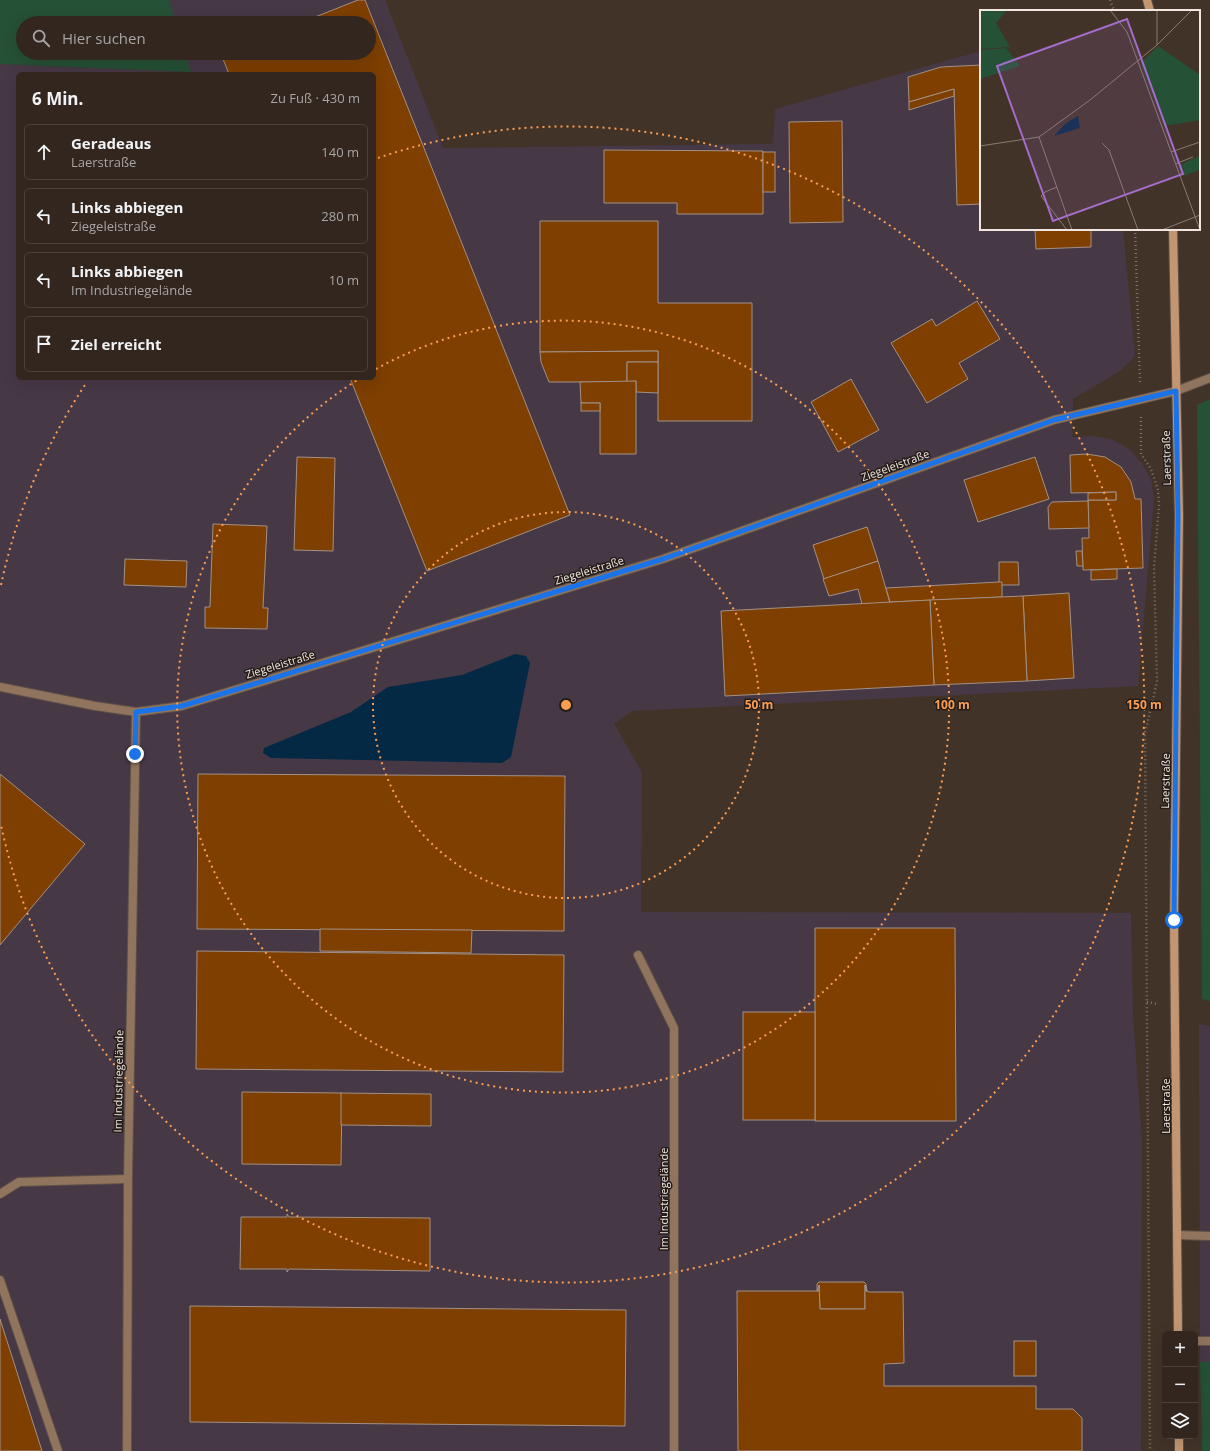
<!DOCTYPE html>
<html lang="de">
<head>
<meta charset="utf-8">
<style>
  :root { --surface:#32261f; --page:#3d322c; --text:#f1f3f6; --muted:#a8a5a4; --line:#4d433d }
  body { margin:0; font-family:"Open Sans",sans-serif; background:var(--page); color:var(--text) }
  .controls { position:absolute; right:12px; bottom:12px; display:grid; overflow:hidden; border-radius:6px; box-shadow:0 4px 16px #0002 }
  .controls button { width:36px; height:36px; display:grid; place-items:center; padding:0; border:0; border-bottom:1px solid var(--line); background:var(--surface); color:var(--text); font:20px sans-serif }
  .stop { position:absolute; width:12px; height:12px; margin:-9px; border:3px solid #1a73e8; border-radius:50%; background:#fff }
  .stop.end { background:#1a73e8; border-color:#fff; box-shadow:0 1px 4px #0008 }
  .list { margin:0; padding:0; list-style:none }
  h2 { display:flex; justify-content:space-between; align-items:center; height:52px; margin:0; padding:0 16px; font-size:17px }
  h2 small { font-size:13px; font-weight:400; color:var(--muted) }
  .list li { display:grid; grid-template-columns:26px 1fr auto; gap:12px; align-items:center; box-sizing:border-box; height:56px; margin:0 8px 8px; padding:0 8px; border:1px solid var(--line); border-radius:6px }
  .list b { display:block; font-size:15px; white-space:nowrap }
  .list p { margin:0; font-size:13px; white-space:nowrap; color:var(--muted) }
  .list em { font-size:13px; font-style:normal; color:var(--muted) }
  .icon { flex:none; width:22px; height:22px; fill:none; stroke:currentColor; stroke-width:2; stroke-linecap:round; stroke-linejoin:round }
  .map { position:relative; flex:none; width:1210px; height:1451px; overflow:hidden }
  .search { position:absolute; background:var(--surface); box-shadow:0 4px 16px #0002; left:16px; top:16px; width:360px; height:44px; display:flex; align-items:center; gap:10px; box-sizing:border-box; padding:0 14px; border-radius:22px; color:var(--muted); font-size:15px }
  .panel { position:absolute; background:var(--surface); box-shadow:0 4px 16px #0002; left:16px; top:72px; width:360px; height:308px; border-radius:6px }
  .map>svg:first-child { display:block }
  .commercial { fill:#473846; fill-rule:evenodd }
  .green { fill:#255136 }
  .water { fill:#042945 }
  .building { fill:#7e3f00; stroke:#a29185 }
  .lines { fill:none; stroke-linecap:round; stroke-linejoin:round }
  .service-casing { stroke:#5e5046; stroke-width:10 }
  .minor-casing { stroke:#5e5046; stroke-width:10 }
  .secondary-casing { stroke:#5e5046; stroke-width:10 }
  .path { stroke:#80736a; stroke-width:2.5; stroke-dasharray:1 3; stroke-linecap:butt }
  .service { stroke:#90745d; stroke-width:8 }
  .minor { stroke:#90745d; stroke-width:8 }
  .secondary { stroke:#c39671; stroke-width:8 }
  .route { stroke:#1a73e8; stroke-width:5 }
  .ring { fill:none; stroke:#fc9e52; stroke-width:2; stroke-dasharray:2 4 }
  .labels { text-anchor:middle; dominant-baseline:central; stroke-width:3; stroke-linejoin:round; paint-order:stroke }
  .street-label { font-size:11px; fill:#f1e7e0; stroke:#231c18 }
  .inset-road { fill:none; stroke:#887b72; stroke-width:1 }
  .view { fill:#a46dcb; fill-opacity:0.15; stroke:#a46dcb; stroke-width:2 }
  .inset-edge { fill:none; stroke:#f1e7e0; stroke-width:2 }
  .centre { fill:#fc9e52; stroke:#231c18; stroke-width:2 }
  .ring-label { font-size:12px; text-anchor:middle; font-weight:bold; fill:#fc9e52; stroke:#231c18; stroke-width:3; stroke-linejoin:round; paint-order:stroke }
</style>
</head>
<body>
<div class="map">
<svg width="1210" height="1451" viewBox="0 0 1210 1451">
  <rect width="100%" height="100%" fill="#423329"/>
  <g class="commercial">
    <path d="M169 0H385L443 148 773 144 775 109 981 51V229H1123L1135 356 1120 371 1073 399 1072 437 1092 436 1111 439 1129 449 1141 462 1151 479 1154 499 1138 686 632 711 614 724 642 772 641 912 1131 913 1133 1015 1142 1140 1141 1451H0V64L191 72 185 53H369V23H176ZM18 74H374V378H18Z"/>
    <polygon points="1199,1024 1210,1026 1210,1362 1200,1362"/>
  </g>
  <g class="green">
    <polygon points="0,0 169,0 176,23 23,23 23,53 185,53 191,72 0,64"/>
    <polygon points="1210,399 1210,1001 1202,999 1197,405"/>
    <polygon points="1200,1362 1210,1362 1210,1451 1202,1451"/>
  </g>
  <polygon class="water" points="515,654 526,656 530,663 511,757 502,763 271,758 263,753 264,748 351,712 388,687 462,675"/>
  <g class="building">
    <polygon points="358,0 365,0 570,515 427,571 350,378 374,378 374,74 229,74 221,54 369,53 369,23 300,23"/>
    <polygon points="981,65 981,204 957,205 954,89 909,102 908,77 941,67"/>
    <polygon points="954,89 954,96 909,110 909,102"/>
    <polygon points="842,121 843,222 790,223 789,122"/>
    <polygon points="604,150 763,151 763,214 677,214 677,203 604,203"/>
    <rect x="763" y="152" width="12" height="40"/>
    <polygon points="540,221 658,221 658,303 752,303 752,421 658,421 658,351 540,352"/>
    <polygon points="1035,229 1091,229 1091,247 1036,249"/>
    <polygon points="977,301 1000,339 959,363 968,379 927,403 891,343 932,319 936,326"/>
    <polygon points="658,351 658,362 627,362 627,382 549,382 541,362 540,352"/>
    <polygon points="627,362 658,362 658,393 636,392 636,381 627,382"/>
    <polygon points="851,379 879,430 838,452 811,402"/>
    <polygon points="636,381 636,454 600,454 600,403 581,403 580,382"/>
    <rect x="581" y="403" width="19" height="8"/>
    <polygon points="1087,454 1105,457 1121,467 1131,482 1135,499 1141,499 1143,568 1083,570 1082,538 1089,538 1088,500 1116,500 1116,492 1071,493 1070,455"/>
    <polygon points="297,457 335,458 333,551 294,550"/>
    <polygon points="1035,457 1049,499 978,522 964,480"/>
    <polygon points="1116,492 1116,500 1088,500 1088,493"/>
    <polygon points="1088,501 1089,528 1049,529 1048,507 1052,502"/>
    <polygon points="213,524 267,526 263,608 268,608 267,629 205,628 205,607 210,607"/>
    <polygon points="867,527 878,561 824,579 813,545"/>
    <polygon points="1076,551 1082,551 1083,566 1077,566"/>
    <polygon points="125,559 187,561 186,587 124,585"/>
    <polygon points="878,561 890,603 862,604 858,589 829,596 823,579"/>
    <polygon points="999,562 1018,562 1019,585 999,585"/>
    <polygon points="1117,569 1117,579 1091,580 1091,570"/>
    <polygon points="999,582 1002,582 1002,597 890,602 886,588"/>
    <polygon points="1069,593 1074,678 1027,681 1023,596"/>
    <polygon points="1023,596 1027,681 934,685 930,600"/>
    <polygon points="930,600 934,685 725,696 721,611"/>
    <polygon points="0,774 85,844 0,945"/>
    <polygon points="198,774 565,776 564,931 197,929"/>
    <polygon points="815,928 955,928 956,1121 815,1121"/>
    <polygon points="320,929 472,930 471,953 320,951"/>
    <polygon points="197,951 564,955 563,1072 196,1069"/>
    <rect x="743" y="1012" width="72" height="108"/>
    <polygon points="242,1092 342,1093 341,1165 242,1164"/>
    <polygon points="341,1093 431,1094 431,1126 341,1125"/>
    <polygon points="287,1214 289,1217 430,1218 430,1271 289,1269 287,1272 287,1269 240,1269 241,1217 287,1217"/>
    <polygon points="819,1282 864,1282 866,1284 867,1291 865,1285 865,1309 820,1309 819,1286 817,1291 817,1284"/>
    <polygon points="819,1285 820,1309 865,1309 865,1285 866,1291 869,1292 903,1292 904,1363 884,1364 884,1386 1036,1386 1036,1409 1073,1409 1082,1418 1082,1451 738,1451 737,1291 819,1291"/>
    <polygon points="190,1306 626,1310 625,1426 190,1422"/>
    <polygon points="0,1319 42,1451 0,1451"/>
    <rect x="1014" y="1341" width="22" height="35"/>
  </g>
  <g class="lines">
    <g class="service-casing">
      <g id="service">
        <polyline points="0,1194 19,1182 128,1179"/>
        <polyline points="1177,1235 1210,1236"/>
        <polyline points="0,1280 58,1451"/>
        <polyline points="1195,1341 1210,1341"/>
      </g>
    </g>
    <g class="minor-casing">
      <g id="minor">
        <polyline points="0,687 95,706 136,712 182,706 663,559 1054,420 1176,391 1210,378"/>
        <polyline points="638,955 674,1028 674,1451"/>
        <polyline points="127,1451 128,1179 136,712"/>
      </g>
    </g>
    <g class="secondary-casing">
      <g id="secondary">
        <polyline points="1147,0 1150,11"/>
        <polyline points="1173,229 1179,516 1174,920 1178,1334"/>
        <polyline points="1179,1436 1179,1451"/>
      </g>
    </g>
    <g class="path">
      <polyline points="1110,0 1114,11"/>
      <polyline points="1135,229 1140,382"/>
      <polyline points="1141,417 1141,454 1151,469 1158,490 1159,505 1154,567 1157,682 1145,733 1150,1451"/>
      <polyline points="1147,1002 1157,1004"/>
    </g>
    <use href="#service" class="service"/>
    <use href="#minor" class="minor"/>
    <use href="#secondary" class="secondary"/>
  </g>
  <g class="lines">
    <polyline class="route" points="135,754 136,712 182,706 663,559 1054,420 1176,391 1178,516 1174,920"/>
  </g>
  <g class="ring">
    <circle cx="566" cy="705" r="193"/>
    <path d="M376 369A386 386 0 1 1 359 379"/>
    <path d="M1 585A578 578 0 0 1 87 382M378 158A578 578 0 1 1 1 825"/>
  </g>
  <g class="labels">
    <g class="street-label">
      <text transform="translate(1166 458) rotate(-91)">Laerstraße</text>
      <text transform="translate(895 465) rotate(-20)">Ziegeleistraße</text>
      <text transform="translate(589 570) rotate(-17)">Ziegeleistraße</text>
      <text transform="translate(280 664) rotate(-17)">Ziegeleistraße</text>
      <text transform="translate(1165 781) rotate(-89)">Laerstraße</text>
      <text transform="translate(118 1081) rotate(-89)">Im Industriegelände</text>
      <text transform="translate(1165 1106) rotate(-90)">Laerstraße</text>
      <text transform="translate(663 1199) rotate(-90)">Im Industriegelände</text>
    </g>
  </g>
  <g transform="translate(980 10)">
    <rect width="220" height="220" fill="#423329"/>
    <path d="M0 0H27L16 13 30 37 0 39ZM178 36 220 65V110L185 116 161 53ZM26 38 40 56 0 69V40ZM220 146V160L203 166 199 155Z" fill="#255136"/>
    <path d="M98 106 100 118 74 126 85 114Z" fill="#042945"/>
    <path class="inset-road" d="M130 0 147 22 220 220M177 35 212 0M59 127 92 220M122 133 129 140 158 220M0 136 59 127 110 90 177 35V0M191 142 220 132M195 154 213 147M77 177 65 182 61 186 87 220M182 220 220 205"/>
    <path class="view" d="M147 9 203 164 73 211 17 56Z"/>
    <rect width="220" height="220" class="inset-edge"/>
  </g>
  <circle cx="566" cy="705" r="6" class="centre"/>
  <g class="ring-label">
    <text x="759" y="709">50 m</text>
    <text x="952" y="709">100 m</text>
    <text x="1144" y="709">150 m</text>
  </g>
</svg>
<div class="controls">
<button>+</button>
<button>−</button>
<button><svg class="icon" aria-label="layers" viewBox="0 0 24 24"><path d="M12 4l9 5-9 5-9-5zM3 14l9 5 9-5"/></svg></button>
</div>
<div class="stop" style="left:1174px;top:920px"></div>
<div class="stop end" style="left:135px;top:754px"></div>
<div class="search"><svg class="icon" aria-label="search" viewBox="0 0 24 24"><circle cx="10" cy="10" r="6"/><path d="M15 15l6 6"/></svg>Hier suchen</div>
<section class="panel">
<h2>6 Min.<small>Zu Fuß · 430 m</small></h2>
<ul class="list">
<li><svg class="icon" aria-label="ahead" viewBox="0 0 24 24"><path d="M12 20V5M6 11l6-6 6 6"/></svg><div><b>Geradeaus</b><p>Laerstraße</p></div><em>140 m</em></li>
<li><svg class="icon" aria-label="left" viewBox="0 0 24 24"><path d="M17 20v-9H6M10 6l-5 5 5 5"/></svg><div><b>Links abbiegen</b><p>Ziegeleistraße</p></div><em>280 m</em></li>
<li><svg class="icon" aria-label="left" viewBox="0 0 24 24"><path d="M17 20v-9H6M10 6l-5 5 5 5"/></svg><div><b>Links abbiegen</b><p>Im Industriegelände</p></div><em>10 m</em></li>
<li><svg class="icon" aria-label="arrive" viewBox="0 0 24 24"><path d="M6 21V4h12l-3 4 3 4H6"/></svg><div><b>Ziel erreicht</b></div></li>
</ul>
</section>
</div>
</body>
</html>
